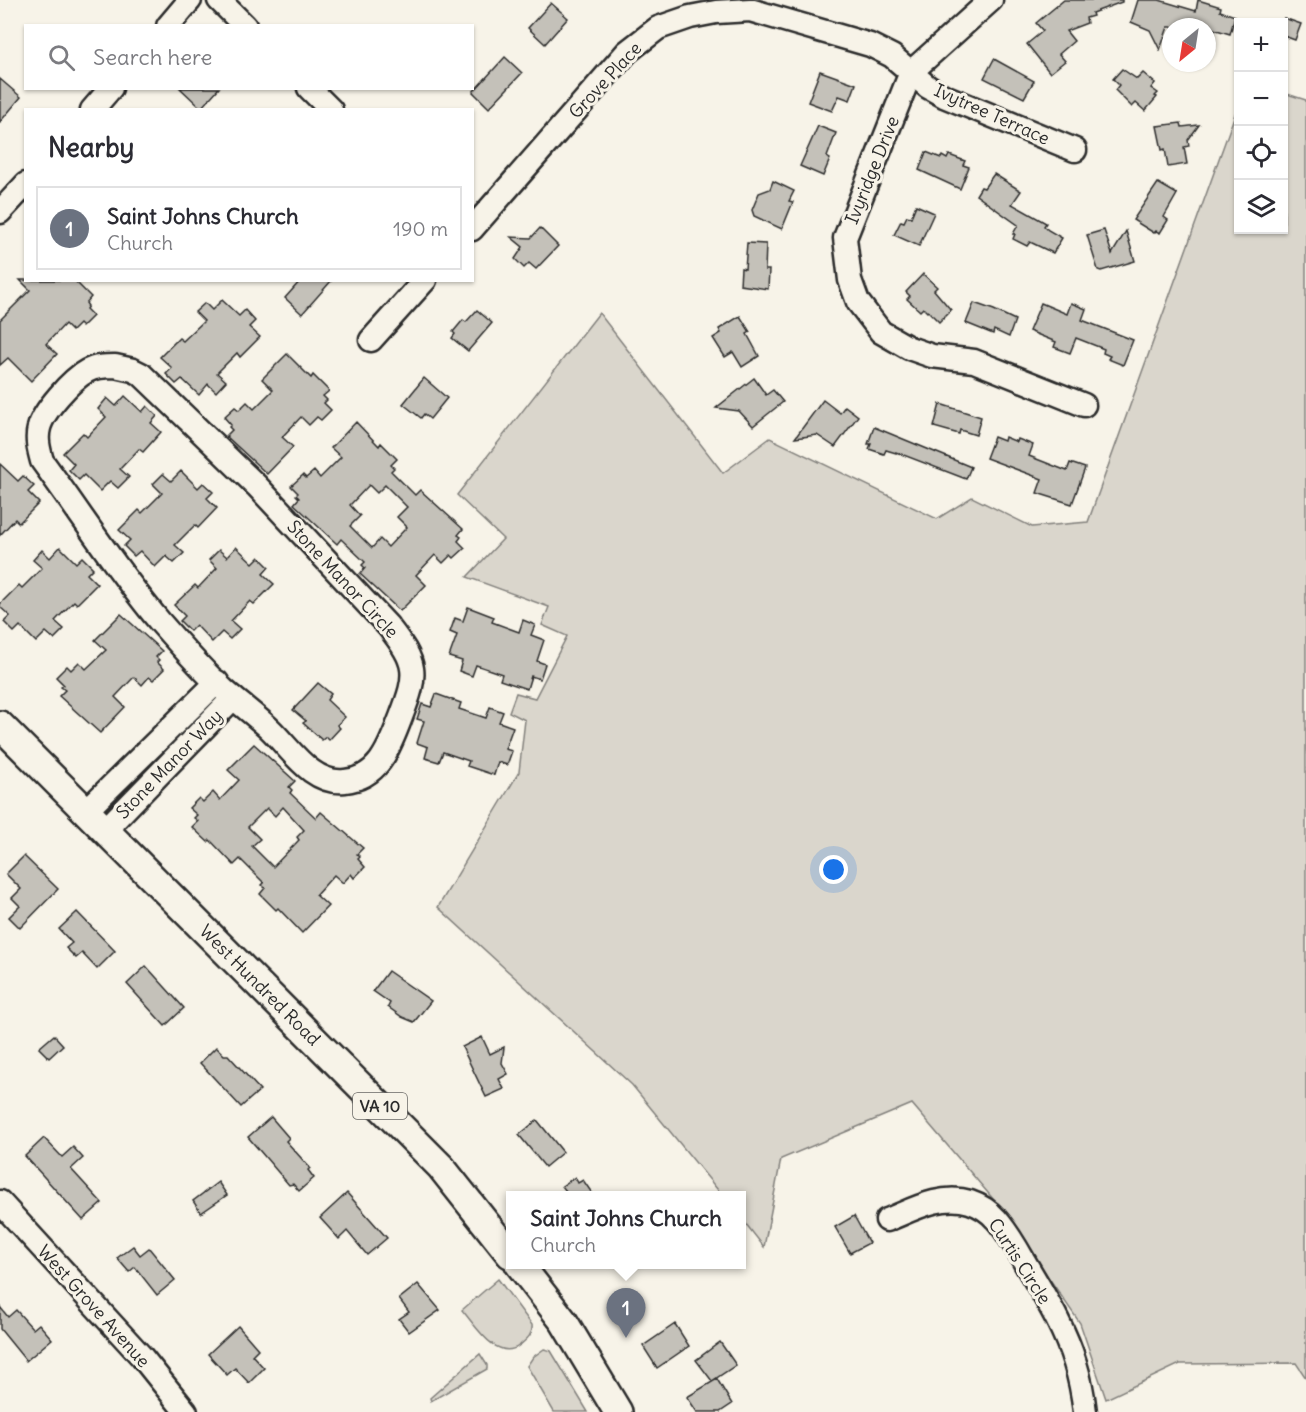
<!DOCTYPE html>
<html lang="en">
<head>
<meta charset="utf-8">
<style>
  :root { --surface:#fff; --page:#f7f7f7; --text:#2b2b33; --muted:#7c7c81; --line:#e1e1e2; --accent:#d93025 }
  body { margin:0; font-family:Delius,sans-serif; background:var(--page); color:var(--text) }
  .controls { position:absolute; right:18px; top:18px; display:grid; overflow:hidden; border-radius:0px; box-shadow:0 2px 4px #0004 }
  .controls button { width:54px; height:54px; display:grid; place-items:center; padding:0; border:0; border-bottom:2px solid var(--line); background:var(--surface); color:var(--text); font:30px sans-serif }
  .compass { position:absolute; left:1162px; top:18px; width:54px; height:54px; border-radius:50%; background:var(--surface); box-shadow:0 2px 4px #0004; rotate:210deg }
  .you { position:absolute; left:834px; top:870px; width:21px; height:21px; margin:-15px; border:4px solid #fff; border-radius:50%; background:#1a73e8; box-shadow:0 0 0 9px #1a73e833 }
  .badge { display:grid; place-items:center; width:39px; height:39px; border-radius:50%; background:var(--accent); color:#fff; font-size:20px; font-weight:700 }
  .pin { position:absolute; translate:-50% -50px; filter:drop-shadow(0 2px 3px #0008) }
  .pin::after { content:''; position:absolute; top:32px; width:21px; height:18px; background:inherit; clip-path:polygon(0 0,100% 0,50% 100%) }
  .popup { position:absolute; left:506px; top:1191px; width:240px; height:78px; box-sizing:border-box; display:grid; place-content:center; border-radius:0px; background:var(--surface); filter:drop-shadow(0 2px 4px #0005); font-size:20px; white-space:nowrap; color:var(--muted) }
  .popup b { font-size:22px; color:var(--text) }
  .popup::after { content:''; position:absolute; left:50%; top:100%; margin-left:-12px; border:12px solid transparent; border-top-color:var(--surface) }
  .list { margin:0; padding:0; list-style:none }
  h2 { display:flex; justify-content:space-between; align-items:center; height:78px; margin:0; padding:0 24px; font-size:26px }
  h2 small { font-size:20px; font-weight:400; color:var(--muted) }
  .list li { display:grid; grid-template-columns:39px 1fr auto; gap:18px; align-items:center; box-sizing:border-box; height:84px; margin:0 12px 12px; padding:0 12px; border:2px solid var(--line); border-radius:0px }
  .list b { display:block; font-size:22px; white-space:nowrap }
  .list p { margin:0; font-size:20px; white-space:nowrap; color:var(--muted) }
  .list em { font-size:20px; font-style:normal; color:var(--muted) }
  .icon { flex:none; width:33px; height:33px; fill:none; stroke:currentColor; stroke-width:2; stroke-linecap:round; stroke-linejoin:round }
  .map { position:relative; flex:none; width:1306px; height:1412px; overflow:hidden }
  .search { position:absolute; background:var(--surface); box-shadow:0 2px 4px #0004; left:24px; top:24px; width:450px; height:66px; display:flex; align-items:center; gap:15px; box-sizing:border-box; padding:0 21px; border-radius:0px; color:var(--muted); font-size:22px }
  .panel { position:absolute; background:var(--surface); box-shadow:0 2px 4px #0004; left:24px; top:108px; width:450px; height:174px; border-radius:0px }
  .map>svg:first-child { display:block }
  .green { fill:#dad6cc; stroke:#82807c; stroke-width:1.5 }
  .building { fill:#c4c1b9; stroke:#2b2b2b; stroke-width:1.5; fill-rule:evenodd }
  .lines { fill:none; stroke-linecap:round; stroke-linejoin:round }
  .minor-casing { stroke:#2b2b2b; stroke-width:27 }
  .major-casing { stroke:#2b2b2b; stroke-width:32 }
  .minor { stroke:#f7f3e8; stroke-width:22 }
  .major { stroke:#f7f3e8; stroke-width:27 }
  .labels { text-anchor:middle; dominant-baseline:central; stroke-width:6; stroke-linejoin:round; paint-order:stroke }
  .shield { fill:#f7f3e8; stroke:#686764; stroke-width:1.5 }
  .shield-label { font-size:16px; font-weight:bold; fill:#2b2b2b }
  .street-label { font-size:18px; fill:#2b2b2b; stroke:#f7f3e8 }
</style>
</head>
<body>
<div class="map">
<svg width="1306" height="1412" viewBox="0 0 1306 1412">
  <rect width="100%" height="100%" fill="#f7f3e8"/>
  <filter id="ink" filterUnits="userSpaceOnUse"><feTurbulence type="fractalNoise" baseFrequency=".0167" numOctaves="2"/><feDisplacementMap in="SourceGraphic" scale="12" xChannelSelector="R" yChannelSelector="G"/><feConvolveMatrix kernelMatrix="1 2 1 2 8 2 1 2 1" color-interpolation-filters="sRGB"/></filter>
  <g filter="url(#ink)">
    <g class="green">
      <polygon points="1284,93 1306,100 1306,1378 1296,1363 1180,1364 1106,1399 1080,1323 1000,1207 912,1104 781,1159 764,1247 742,1219 742,1196 722,1195 632,1085 438,907 519,772 525,720 509,712 516,693 535,698 567,636 542,625 549,607 467,577 503,539 457,495 599,313 723,473 770,438 937,519 972,497 1032,527 1088,522 1238,106 1238,230 1284,230"/>
      <path d="M498 1279 532 1325C533 1335 527 1339 520 1345 497 1363 476 1326 462 1310Z"/>
      <polygon points="544,1349 551,1351 588,1412 554,1412 527,1366 533,1357"/>
      <polygon points="480,1354 487,1365 487,1369 431,1401 430,1398"/>
    </g>
    <g class="building">
      <polygon points="1064,0 1122,0 1122,2 1092,13 1093,16 1086,18 1087,23 1066,31 1074,41 1059,54 1065,61 1050,73 1027,44 1043,31 1036,23"/>
      <polygon points="1138,0 1159,0 1196,11 1198,0 1221,7 1220,11 1235,16 1230,34 1207,27 1168,27 1160,50 1150,30 1131,22"/>
      <polygon points="551,3 568,18 545,44 528,28"/>
      <polygon points="1284,18 1301,24 1295,40 1284,36"/>
      <polygon points="505,57 522,73 489,108 473,92"/>
      <polygon points="994,59 1034,81 1024,98 984,78"/>
      <polygon points="1122,69 1137,79 1143,73 1155,83 1151,88 1158,93 1155,96 1157,97 1145,111 1136,103 1132,107 1115,90 1119,85 1113,79"/>
      <polygon points="820,71 856,84 850,100 839,96 832,111 808,102"/>
      <polygon points="0,79 21,97 0,122"/>
      <polygon points="180,88 219,88 201,108"/>
      <polygon points="1181,123 1182,127 1199,125 1188,140 1189,146 1184,147 1187,164 1168,167 1165,149 1162,150 1157,126"/>
      <polygon points="818,126 836,133 827,157 830,159 823,176 800,166"/>
      <polygon points="926,152 941,158 942,156 947,159 949,155 965,161 963,165 969,167 960,189 919,170"/>
      <polygon points="994,174 1021,191 1012,204 1046,223 1044,226 1048,230 1062,238 1053,253 1030,242 1027,246 1013,239 1015,234 1013,234 1018,225 976,195 981,187 984,188"/>
      <polygon points="773,181 794,191 789,201 793,202 782,229 754,216 752,210 759,193 770,189"/>
      <polygon points="1158,183 1177,194 1164,217 1168,220 1160,233 1156,231 1154,233 1133,220"/>
      <polygon points="916,205 934,213 919,246 894,235 901,221 904,222 907,216 911,217"/>
      <polygon points="540,228 558,246 536,269 529,263 524,268 515,259 523,247 511,237 531,238"/>
      <polygon points="1104,230 1112,254 1126,231 1135,261 1101,271 1098,270 1087,235"/>
      <polygon points="747,243 766,244 765,270 769,270 768,289 740,285 741,268 745,269"/>
      <polygon points="923,274 937,287 934,290 951,310 939,322 928,311 927,312 923,308 920,311 907,299 910,296 906,292"/>
      <polygon points="20,280 74,280 91,297 86,303 88,306 86,309 93,316 82,327 79,324 72,331 65,324 46,344 57,354 31,381 8,358 0,365 0,320 30,290"/>
      <polygon points="301,280 332,280 302,314 285,298"/>
      <polygon points="222,300 239,316 245,310 255,321 249,327 260,337 240,357 237,353 217,373 226,381 216,392 208,384 199,395 182,379 176,384 166,374 172,368 160,357 179,338 183,341 204,321 195,312 205,303 212,310"/>
      <polygon points="974,303 994,310 1015,320 1009,337 994,330 993,334 966,323"/>
      <polygon points="1041,303 1067,314 1071,303 1086,309 1082,320 1133,340 1123,365 1108,359 1110,356 1103,353 1104,349 1076,338 1070,353 1054,347 1056,342 1029,331"/>
      <polygon points="477,310 492,323 468,351 452,338 455,334 453,332 463,320 466,322"/>
      <polygon points="740,316 750,332 747,334 759,356 742,367 733,352 725,357 713,338 721,333 719,329"/>
      <polygon points="287,354 311,378 313,375 329,391 323,396 327,400 324,403 331,410 321,420 317,417 309,425 301,417 282,437 293,447 267,474 226,436 232,430 229,427 231,425 224,417 235,407 239,410 247,402 254,409 273,390 262,379"/>
      <polygon points="424,378 447,398 430,419 424,414 421,418 403,404"/>
      <polygon points="754,378 766,395 773,390 783,402 753,426 739,411 716,408"/>
      <polygon points="125,396 142,412 147,406 157,416 151,423 161,432 143,452 139,449 120,469 129,477 118,488 110,481 100,491 84,475 79,480 69,470 74,464 63,453 83,433 87,437 106,417 98,409 107,398 116,406"/>
      <polygon points="823,400 840,413 845,406 858,416 835,447 817,435 795,438"/>
      <polygon points="940,404 981,417 976,435 960,430 959,434 934,427"/>
      <path d="M356 422 379 446 381 443 397 459 391 465 394 468 391 471 415 495 420 490 463 529 458 535 461 537 458 541 465 548 454 558 451 555 443 563 435 555 416 575 426 585 400 611 360 574 365 568 362 565 365 562 341 539 337 544 294 504 299 498 296 495 298 493 291 486 303 475 306 478 314 471 320 478 341 457 331 448ZM369 485 377 493 385 485 407 507 397 517 407 527 388 547 380 539 372 548 350 526 360 516 350 505Z"/>
      <polygon points="874,427 971,467 966,479 896,452 896,453 886,450 884,454 869,449 871,444 868,444"/>
      <polygon points="994,437 1004,441 1005,437 1017,442 1018,439 1033,445 1029,456 1067,471 1070,463 1085,468 1072,504 1037,493 1042,479 986,458"/>
      <polygon points="0,464 18,481 23,476 34,486 28,492 39,503 19,523 15,519 0,535"/>
      <polygon points="181,471 198,488 203,483 213,492 207,498 217,508 198,528 195,525 175,545 184,553 174,563 166,556 155,567 140,551 134,556 124,546 130,540 119,530 139,510 142,513 162,493 153,484 163,474 171,481"/>
      <polygon points="60,547 76,563 82,557 93,568 87,574 97,584 77,604 74,601 55,621 64,629 54,639 46,632 36,642 20,626 14,632 4,622 10,616 0,607 0,604 19,585 22,588 42,568 33,560 42,550 50,558"/>
      <polygon points="236,547 253,563 259,557 269,567 263,574 274,584 254,604 250,601 231,621 240,629 230,639 222,632 212,642 196,625 190,631 180,621 185,616 174,605 195,585 198,588 217,568 209,560 219,550 227,557"/>
      <polygon points="468,607 494,617 492,622 519,632 523,620 535,625 531,635 544,640 537,661 545,664 540,679 531,676 527,689 500,680 502,674 476,665 472,676 459,671 462,661 449,657 457,635 450,632 455,618 463,621"/>
      <polygon points="121,614 162,651 156,657 159,660 157,662 164,669 153,680 149,677 142,685 134,677 115,697 125,707 100,733 59,696 65,690 61,687 64,685 56,677 67,666 71,670 79,662 86,669 106,650 95,640"/>
      <polygon points="318,683 331,694 327,700 345,717 337,725 340,728 329,740 326,737 322,740 303,723 306,721 293,710"/>
      <polygon points="436,694 461,703 459,709 486,718 490,707 503,712 499,722 513,727 505,749 512,751 507,765 498,762 494,775 467,766 469,761 443,752 439,762 425,758 428,747 417,743 424,721 417,719 422,704 431,707"/>
      <path d="M254 744 295 781 289 787 292 790 290 793 316 818 321 812 363 848 357 854 360 857 358 859 365 867 354 878 351 874 343 883 334 875 316 895 328 906 302 933 278 908 276 910 260 894 265 888 262 885 264 883 240 859 234 865 210 840 208 842 192 827 198 821 194 818 197 815 189 808 199 798 203 802 213 792 220 800 239 780 228 770ZM283 807 304 830 297 837 299 840 273 867 252 846 260 839 248 827 267 808 275 816Z"/>
      <polygon points="24,856 58,889 20,928 9,917 20,906 12,898 21,889 6,874"/>
      <polygon points="77,912 115,951 97,969 82,953 76,958 66,948 72,943 59,929"/>
      <polygon points="146,966 184,1008 165,1026 127,984"/>
      <polygon points="388,971 431,1001 414,1022 402,1017 388,1007 390,1003 373,991"/>
      <polygon points="54,1035 63,1045 49,1058 39,1048"/>
      <polygon points="482,1037 490,1054 504,1047 502,1063 508,1074 499,1079 504,1089 486,1097 462,1047"/>
      <polygon points="216,1047 224,1055 228,1055 260,1090 241,1107 200,1063"/>
      <polygon points="271,1117 289,1138 286,1141 310,1168 308,1170 314,1178 299,1191 293,1184 289,1185 248,1137"/>
      <polygon points="537,1120 563,1152 545,1167 519,1135"/>
      <polygon points="44,1138 62,1157 73,1147 83,1158 71,1169 102,1203 83,1220 25,1156"/>
      <polygon points="575,1177 578,1183 583,1180 594,1196 561,1196 566,1191 562,1186"/>
      <polygon points="218,1182 227,1195 201,1213 193,1201"/>
      <polygon points="347,1193 387,1238 367,1255 347,1231 339,1239 320,1218"/>
      <polygon points="854,1216 869,1243 850,1253 835,1227"/>
      <polygon points="133,1246 140,1255 149,1248 175,1280 157,1295 135,1267 129,1272 117,1258"/>
      <polygon points="418,1284 440,1310 409,1332 399,1319 409,1312 399,1299"/>
      <polygon points="0,1307 8,1317 16,1310 33,1329 39,1324 52,1339 26,1361 0,1329"/>
      <polygon points="675,1324 689,1346 657,1368 643,1346"/>
      <polygon points="238,1326 258,1349 252,1355 264,1368 249,1383 235,1368 227,1375 208,1354"/>
      <polygon points="720,1342 736,1365 712,1381 696,1360"/>
      <polygon points="717,1379 732,1404 720,1412 697,1412 687,1397"/>
    </g>
    <g class="lines">
      <g class="minor-casing">
        <g id="minor">
          <polyline points="219,0 245,26"/>
          <polyline points="991,0 911,72 845,238 850,280 858,302 881,332 909,348 932,356 974,361 1084,405"/>
          <polyline points="168,26 190,0"/>
          <polyline points="309,88 331,110"/>
          <polyline points="92,110 111,88"/>
          <polyline points="0,212 26,184"/>
          <polyline points="472,229 627,52 658,28 690,17 716,12 750,10 870,45 892,56 928,87 944,96 1075,150"/>
          <polyline points="371,340 425,280"/>
          <path d="M115 366 133 370 141 374 257 486 388 626C418 664 418 673 401 717 390 745 380 778 345 781 312 785 291 749 270 729 256 716 240 704 225 691 202 670 180 645 160 622 117 571 81 514 42 461 39 450 36 439 39 428 43 411 72 379 87 371 96 366 106 366 115 366Z"/>
          <polyline points="86,811 217,682"/>
          <polyline points="105,830 233,698"/>
          <polyline points="0,1202 142,1357 186,1412"/>
          <path d="M887 1220C912 1210 941 1193 970 1202 979 1205 989 1211 996 1219 1007 1231 1016 1247 1024 1261 1043 1294 1064 1326 1075 1363 1080 1379 1083 1395 1085 1412"/>
        </g>
      </g>
      <g class="major-casing">
        <g id="major">
          <polyline points="0,725 441,1167 510,1254"/>
          <polyline points="519,1264 564,1322 618,1412"/>
        </g>
      </g>
      <use href="#minor" class="minor"/>
      <use href="#major" class="major"/>
    </g>
  </g>
  <g class="labels">
    <rect class="shield" x="353" y="1093" width="54" height="26" rx="4.5"/>
    <g class="shield-label">
      <text x="380" y="1106">VA 10</text>
    </g>
    <g class="street-label">
      <text transform="translate(605 80) rotate(-47)">Grove Place</text>
      <text transform="translate(992 114) rotate(24)">Ivytree Terrace</text>
      <text transform="translate(872 170) rotate(-68)">Ivyridge Drive</text>
      <text transform="translate(343 579) rotate(47)">Stone Manor Circle</text>
      <text transform="translate(169 764) rotate(-46)">Stone Manor Way</text>
      <text transform="translate(260 985) rotate(45)">West Hundred Road</text>
      <text transform="translate(1020 1261) rotate(57)">Curtis Circle</text>
      <text transform="translate(94 1306) rotate(48)">West Grove Avenue</text>
    </g>
  </g>
</svg>
<div class="controls">
<button>+</button>
<button>−</button>
<button><svg class="icon" aria-label="locate" viewBox="0 0 24 24"><circle cx="12" cy="12" r="6"/><path d="M12 2v4M12 18v4M2 12h4M18 12h4"/></svg></button>
<button><svg class="icon" aria-label="layers" viewBox="0 0 24 24"><path d="M12 4l9 5-9 5-9-5zM3 14l9 5 9-5"/></svg></button>
</div>
<svg class="compass" viewBox="-18 -18 36 36"><path d="M0-13l5 13h-10z" fill="#e53935"/><path d="M0 13l5-13h-10z" fill="#7c7c81"/></svg>
<div class="you"></div>
<div class="pin badge" style="left:626px;top:1338px;background:#6b7280">1</div>
<div class="popup"><b>Saint Johns Church</b>Church</div>
<div class="search"><svg class="icon" aria-label="search" viewBox="0 0 24 24"><circle cx="10" cy="10" r="6"/><path d="M15 15l6 6"/></svg>Search here</div>
<section class="panel">
<h2>Nearby<small></small></h2>
<ul class="list">
<li><span class="badge" style="background:#6b7280">1</span><div><b>Saint Johns Church</b><p>Church</p></div><em>190 m</em></li>
</ul>
</section>
</div>
</body>
</html>
